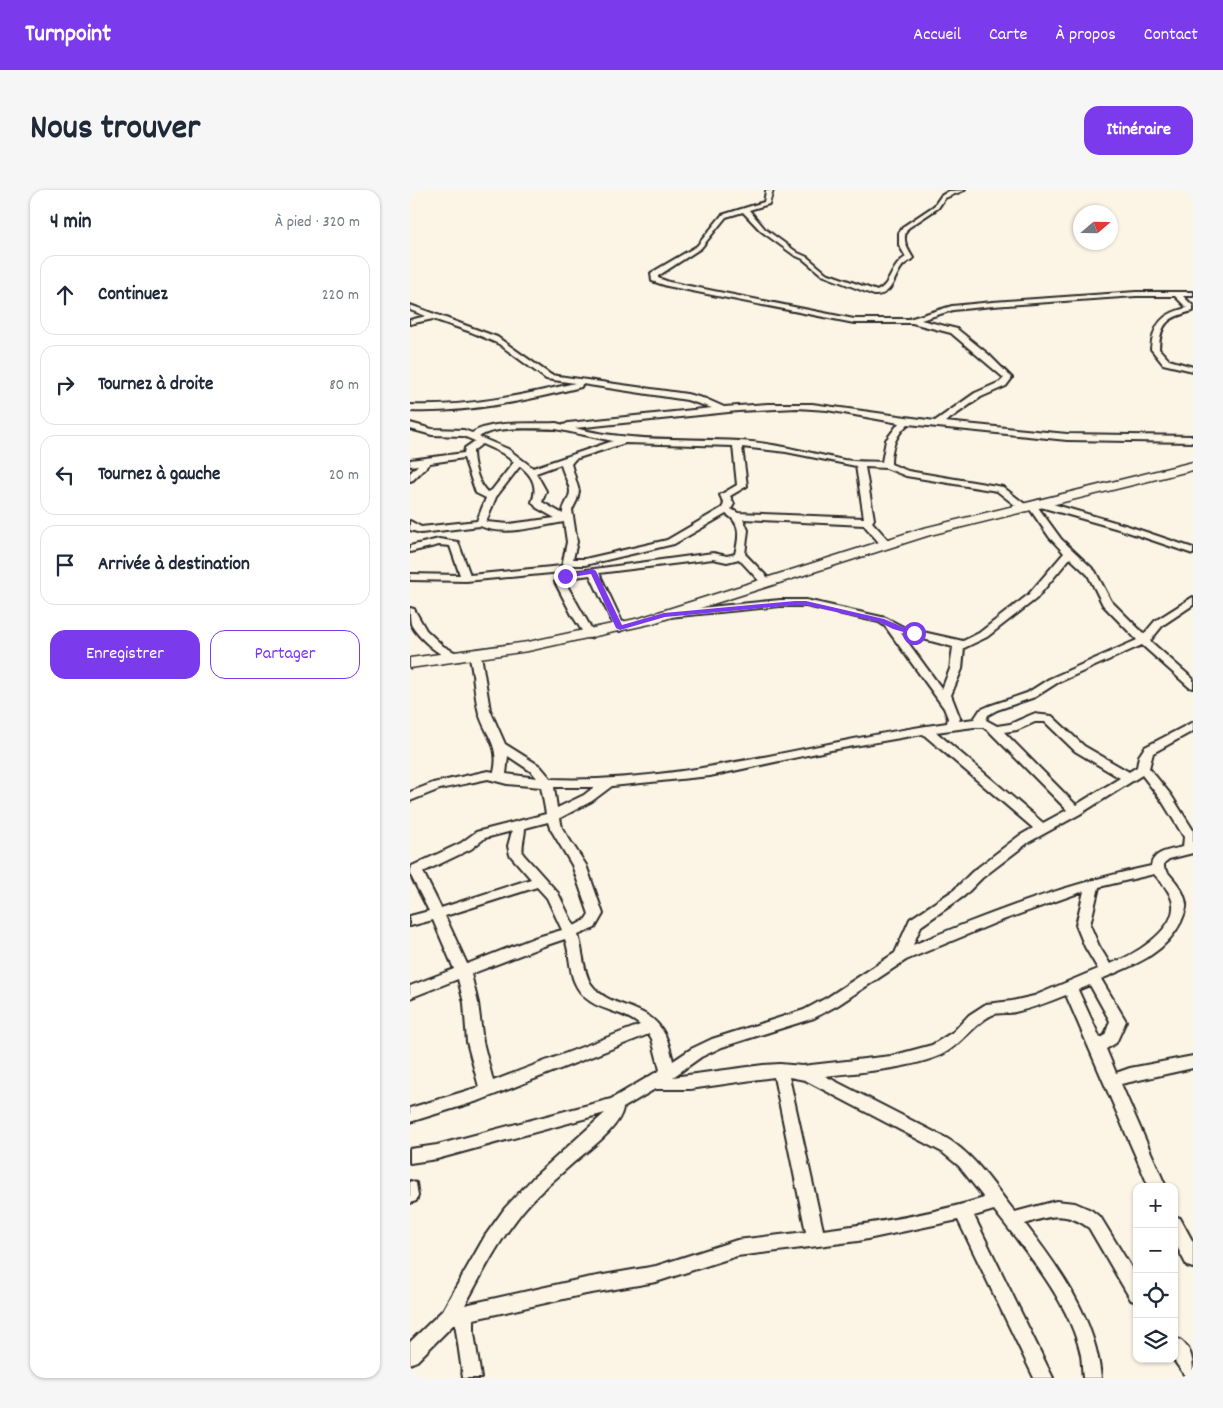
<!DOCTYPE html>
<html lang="fr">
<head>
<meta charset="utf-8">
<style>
  :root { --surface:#fff; --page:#f6f6f7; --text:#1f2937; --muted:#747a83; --line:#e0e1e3; --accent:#7c3aed }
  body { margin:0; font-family:Dekko,sans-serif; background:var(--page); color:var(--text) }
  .controls { position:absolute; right:15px; bottom:15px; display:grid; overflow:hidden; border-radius:10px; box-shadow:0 1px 4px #0004 }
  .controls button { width:45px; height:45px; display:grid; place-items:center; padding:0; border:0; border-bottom:1px solid var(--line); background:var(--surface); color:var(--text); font:25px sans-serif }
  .compass { position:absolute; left:663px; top:15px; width:45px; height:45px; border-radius:50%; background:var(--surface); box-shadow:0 1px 4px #0004; rotate:70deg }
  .stop { position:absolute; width:15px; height:15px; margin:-11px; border:4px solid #7c3aed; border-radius:50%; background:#fff }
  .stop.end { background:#7c3aed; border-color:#fff; box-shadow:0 1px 5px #0008 }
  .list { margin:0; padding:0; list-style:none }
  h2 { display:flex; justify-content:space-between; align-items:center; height:65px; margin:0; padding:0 20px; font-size:21px }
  h2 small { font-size:16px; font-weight:400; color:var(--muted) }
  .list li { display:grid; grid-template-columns:32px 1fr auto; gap:15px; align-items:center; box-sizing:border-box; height:80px; margin:0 10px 10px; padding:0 10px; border:1px solid var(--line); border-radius:15px }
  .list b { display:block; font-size:19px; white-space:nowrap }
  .list em { font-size:16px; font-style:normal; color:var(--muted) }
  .actions { display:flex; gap:10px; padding:15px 20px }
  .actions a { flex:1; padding:11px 0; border:1px solid var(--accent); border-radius:15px; text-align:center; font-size:18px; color:var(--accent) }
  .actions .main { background:var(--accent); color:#fff }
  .icon { flex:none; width:28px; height:28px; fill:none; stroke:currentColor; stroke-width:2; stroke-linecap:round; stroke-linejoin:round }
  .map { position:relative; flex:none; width:783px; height:1188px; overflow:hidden; border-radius:15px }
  header { display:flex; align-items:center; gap:30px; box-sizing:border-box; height:70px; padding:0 25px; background:var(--accent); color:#fff }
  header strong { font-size:24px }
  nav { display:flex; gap:28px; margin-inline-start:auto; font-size:18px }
  .intro { display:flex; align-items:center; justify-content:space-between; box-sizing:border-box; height:120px; padding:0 30px }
  h1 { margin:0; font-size:35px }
  .button { padding:12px 22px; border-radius:15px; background:var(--accent); color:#fff; font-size:18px; font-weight:700 }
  main { display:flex; gap:30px; padding:0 30px }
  aside { flex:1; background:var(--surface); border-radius:15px; box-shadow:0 1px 4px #0004 }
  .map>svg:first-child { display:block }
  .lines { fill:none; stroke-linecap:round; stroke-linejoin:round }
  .street-casing { stroke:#2b2b2b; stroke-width:4 }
  .secondary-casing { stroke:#2b2b2b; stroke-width:3 }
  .street { fill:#fcf5e5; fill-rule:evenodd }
  .secondary { fill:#fcf5e5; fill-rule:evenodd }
  .route { fill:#7c3aed }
</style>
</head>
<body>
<header>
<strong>Turnpoint</strong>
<nav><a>Accueil</a><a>Carte</a><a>À propos</a><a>Contact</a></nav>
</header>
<div class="intro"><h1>Nous trouver</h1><a class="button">Itinéraire</a></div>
<main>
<aside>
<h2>4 min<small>À pied · 320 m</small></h2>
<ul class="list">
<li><svg class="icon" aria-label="ahead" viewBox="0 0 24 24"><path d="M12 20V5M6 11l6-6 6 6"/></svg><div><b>Continuez</b></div><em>220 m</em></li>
<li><svg class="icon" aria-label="right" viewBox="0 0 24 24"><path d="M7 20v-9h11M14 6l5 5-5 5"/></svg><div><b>Tournez à droite</b></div><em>80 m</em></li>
<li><svg class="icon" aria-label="left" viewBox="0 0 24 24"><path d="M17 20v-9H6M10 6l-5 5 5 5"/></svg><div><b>Tournez à gauche</b></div><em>20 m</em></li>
<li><svg class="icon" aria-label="arrive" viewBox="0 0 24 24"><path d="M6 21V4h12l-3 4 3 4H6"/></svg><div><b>Arrivée à destination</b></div></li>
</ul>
<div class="actions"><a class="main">Enregistrer</a><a>Partager</a></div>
</aside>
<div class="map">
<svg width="783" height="1188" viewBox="0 0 783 1188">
  <rect width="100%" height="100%" fill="#fcf5e5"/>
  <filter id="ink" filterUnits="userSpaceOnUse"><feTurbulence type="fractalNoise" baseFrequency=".02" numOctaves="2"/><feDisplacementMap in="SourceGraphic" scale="10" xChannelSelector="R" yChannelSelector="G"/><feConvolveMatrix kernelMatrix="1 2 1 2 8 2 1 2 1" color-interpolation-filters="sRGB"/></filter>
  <g filter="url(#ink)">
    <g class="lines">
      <g class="street-casing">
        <g id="street">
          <path d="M363 0 359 14 339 20 355 39 388 63 397 67 416 83 467 101C482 94 480 76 496 67L489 55V43L494 36 524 16 531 6 539 1 555 0 535 8 528 18 498 38C491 49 497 58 503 68 499 72 494 73 491 78 483 89 482 106 464 105L412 85 393 69 384 65 351 41 333 22 316 27 291 58 248 86V88L259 92 444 129H499L542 116 583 112 726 102H783V106H773L783 116V121C759 127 750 132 749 159L759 170 783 177V181L753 174 741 159C743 134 753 123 777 118L765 106H726L583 116 543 120 511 130 547 139 578 164 602 188 596 196 571 207 535 232 657 244 783 246V252L657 250 498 234C486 245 481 257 481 274L498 281 593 297 616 315V319H610L587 301 496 286 476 278 455 277 464 329 462 332 480 352V356H472L454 335 333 329 338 340 335 364 360 390 361 392 360 394H352L329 369 317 372 303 369 189 383 215 438 210 441 205 438 180 385 159 388 155 392 185 445 180 448 176 447 162 425 145 392 152 382 56 391 0 390V384L50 385 40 356 29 355 0 362V356L29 349 48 352 60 385 152 376 157 352 154 332C128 336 95 347 70 336L11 343 0 340V331L11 337 67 331 76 308 66 303 54 268 20 273 3 290 0 291V283L8 275 0 276V270L54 263 55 258 65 251 53 246 22 245 0 239V233L22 239 54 240 62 243C82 230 122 234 146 233L154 235 158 233 302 218 277 210 172 194 171 197C115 211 58 223 0 221V215C56 217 111 206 165 193L136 189 89 154 61 142 23 129 0 134V130L16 126 0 120V115L87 147 141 185 277 204 296 209 314 217 358 214H402L525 231 565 203 590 192 594 188 541 143 502 133H444L257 96 242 91 241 83 287 56 312 25 354 12 356 1ZM387 218 417 220 489 233 476 250 472 272C460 271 446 272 434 270 399 263 365 253 329 251 274 248 219 252 165 238L328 221ZM146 239 203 251 123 278 98 259 69 247C85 235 126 239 146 239ZM215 253 323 256 327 295 310 305 314 314 312 318 257 350 175 369H163L167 352 162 320 167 310 169 301 161 274 165 269ZM72 254 92 263 104 272 82 300 77 302C68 293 63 274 63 261ZM332 257 376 262 446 276 454 328 328 323 321 319 324 314 320 306 337 296ZM151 274C153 284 159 292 160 301 160 310 152 316 153 324L132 312 136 301 126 283ZM110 276C123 286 128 297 122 312L127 318 145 328 99 334 76 332 86 307ZM316 324C332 333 329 348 325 364L317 366 303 363 162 382V375H175L264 354Z"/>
          <path d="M629 310 718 336 783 358V364L712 340 627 316 651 349 685 381 701 411 734 444 745 431 783 407V415L753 435 740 451 783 489V498L779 497 732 455 647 493 625 507 587 520 578 525 576 530 587 536 600 534 623 524 642 526 674 556 719 582 727 577 729 566 735 557 783 532V541L743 563 739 578 761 605 783 640V663L759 669 754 673V678C763 689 774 699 776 714 777 719 773 727 771 732 754 765 724 775 691 789L716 831 706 853 696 859 706 883 720 878 783 866V878L711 894 756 997H739L656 805C639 812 623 818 605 822 598 824 589 822 582 825 563 834 552 855 531 865 499 879 450 882 415 886L536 948C565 965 584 996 605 1022L646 1011 665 1013 681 1020 691 1028 727 1087V1112L721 1110 679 1038C656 1021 641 1025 615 1034 650 1079 686 1129 691 1188H673C672 1180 672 1172 671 1165 660 1113 616 1061 584 1020L564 1026 643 1188H624L548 1030 448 1051 327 1066 246 1092 176 1104 64 1129V1143L71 1188H53L45 1133 7 1171 0 1174V1152L33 1120 75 1046 95 1018 123 988 195 923 27 969 0 973V959L27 955 201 909 250 880 242 849 239 844 71 910 0 932V918L69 897 57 852 54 813 48 789 0 808V796L44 779 23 730 0 736V726L19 721 0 684 2 676 51 653 66 642 136 624 131 597 97 594 78 589 30 599 0 611V602L23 593 78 581 84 582C91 554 73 543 68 519 64 501 64 483 59 465L61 463 65 462 71 465 80 520 95 554 130 576 141 589C275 594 405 551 537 533L538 528 534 518 475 436 469 432 396 416H370L259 427 254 424 259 421 370 410H396L476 428 495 438 553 451 569 443 618 405 654 363 640 348 617 315ZM660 368 678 385 693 415 727 450 639 489 617 503 579 516 570 520 564 529 549 531 550 528 541 505 552 479 554 458 577 447 626 409ZM491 443 543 457 540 479 532 499ZM625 532H635L665 561 710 588 666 615 594 542 607 540ZM564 537H573L581 543 657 620 633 633 526 542ZM513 544 623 638 609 646 562 682 544 700 500 729 485 763 418 807 394 820 302 849 281 859 263 871C261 863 259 853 255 845 238 811 200 821 181 794 173 782 173 760 168 745L185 738 193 724 176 675 152 638 150 628 182 611 202 596 300 586 421 560ZM98 566 122 582 127 588 96 584ZM732 585 752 611 774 647 773 657C761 660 743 661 741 676 658 693 580 723 503 755L511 736 554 706 572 688 619 652 670 624ZM144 597H184L174 605 147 618ZM138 632 140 638 162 675 179 724 175 730 164 736 148 703 113 664C111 655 115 647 115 638ZM102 641 98 656 100 665 121 689 31 718 13 682 61 659 75 648ZM744 684C752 693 761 702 763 714 766 741 721 767 700 774L689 756 680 735 689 697ZM127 697 137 708 152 740 124 748 57 774 35 726ZM674 701 666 735 675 757 688 779 624 806 602 811 576 814 559 825 543 842 522 855 481 866 392 876 370 874 353 875 263 887 291 867 312 857 404 828 428 815 496 770 590 731ZM155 749C160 763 159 778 164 791 178 824 208 816 230 835L83 891 73 852 68 813 61 784 134 756ZM680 795 700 831 695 845 690 848 668 800ZM364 887 396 1042 327 1050 246 1076 176 1088 55 1115C71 1086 86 1056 106 1030 122 1008 143 991 163 973 178 960 210 938 213 918L245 899H280ZM379 887 395 890 532 962 549 976 574 1008C522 1024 467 1033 413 1040Z"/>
          <path d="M0 418 4 419 16 440 33 456 52 466 54 468 52 470C36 474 7 447 1 434 0 429 0 423 0 418Z"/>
          <polygon points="0,991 6,993 8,1006 6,1011 0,1013"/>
          <polygon points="764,1026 770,1028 783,1052 783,1078 777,1076 764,1051"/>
          <path d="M764 1147C783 1155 783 1171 783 1188L776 1187 763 1169H764Z"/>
        </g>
      </g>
      <g class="secondary-casing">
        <polygon id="secondary" points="783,272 783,280 520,345 240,434 118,461 0,478 0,468 118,452 230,428 510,339"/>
      </g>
      <use href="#street" class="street"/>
      <use href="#secondary" class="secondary"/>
    </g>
  </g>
  <polygon class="route" points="183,379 186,381 212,435 254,423 385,411 396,411 474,429 507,443 504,445 483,439 469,432 396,415 385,415 255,427 210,440 206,438 181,384 155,388 151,386"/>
</svg>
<div class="controls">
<button>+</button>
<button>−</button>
<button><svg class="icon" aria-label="locate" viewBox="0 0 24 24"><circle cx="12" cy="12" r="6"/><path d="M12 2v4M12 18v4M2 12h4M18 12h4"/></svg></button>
<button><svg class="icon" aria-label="layers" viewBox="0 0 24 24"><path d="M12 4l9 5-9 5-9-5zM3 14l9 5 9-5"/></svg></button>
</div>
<svg class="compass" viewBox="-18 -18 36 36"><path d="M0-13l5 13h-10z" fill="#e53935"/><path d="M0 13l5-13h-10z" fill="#747a83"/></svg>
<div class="stop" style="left:504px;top:443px"></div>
<div class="stop end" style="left:155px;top:386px"></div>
</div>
</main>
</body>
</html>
